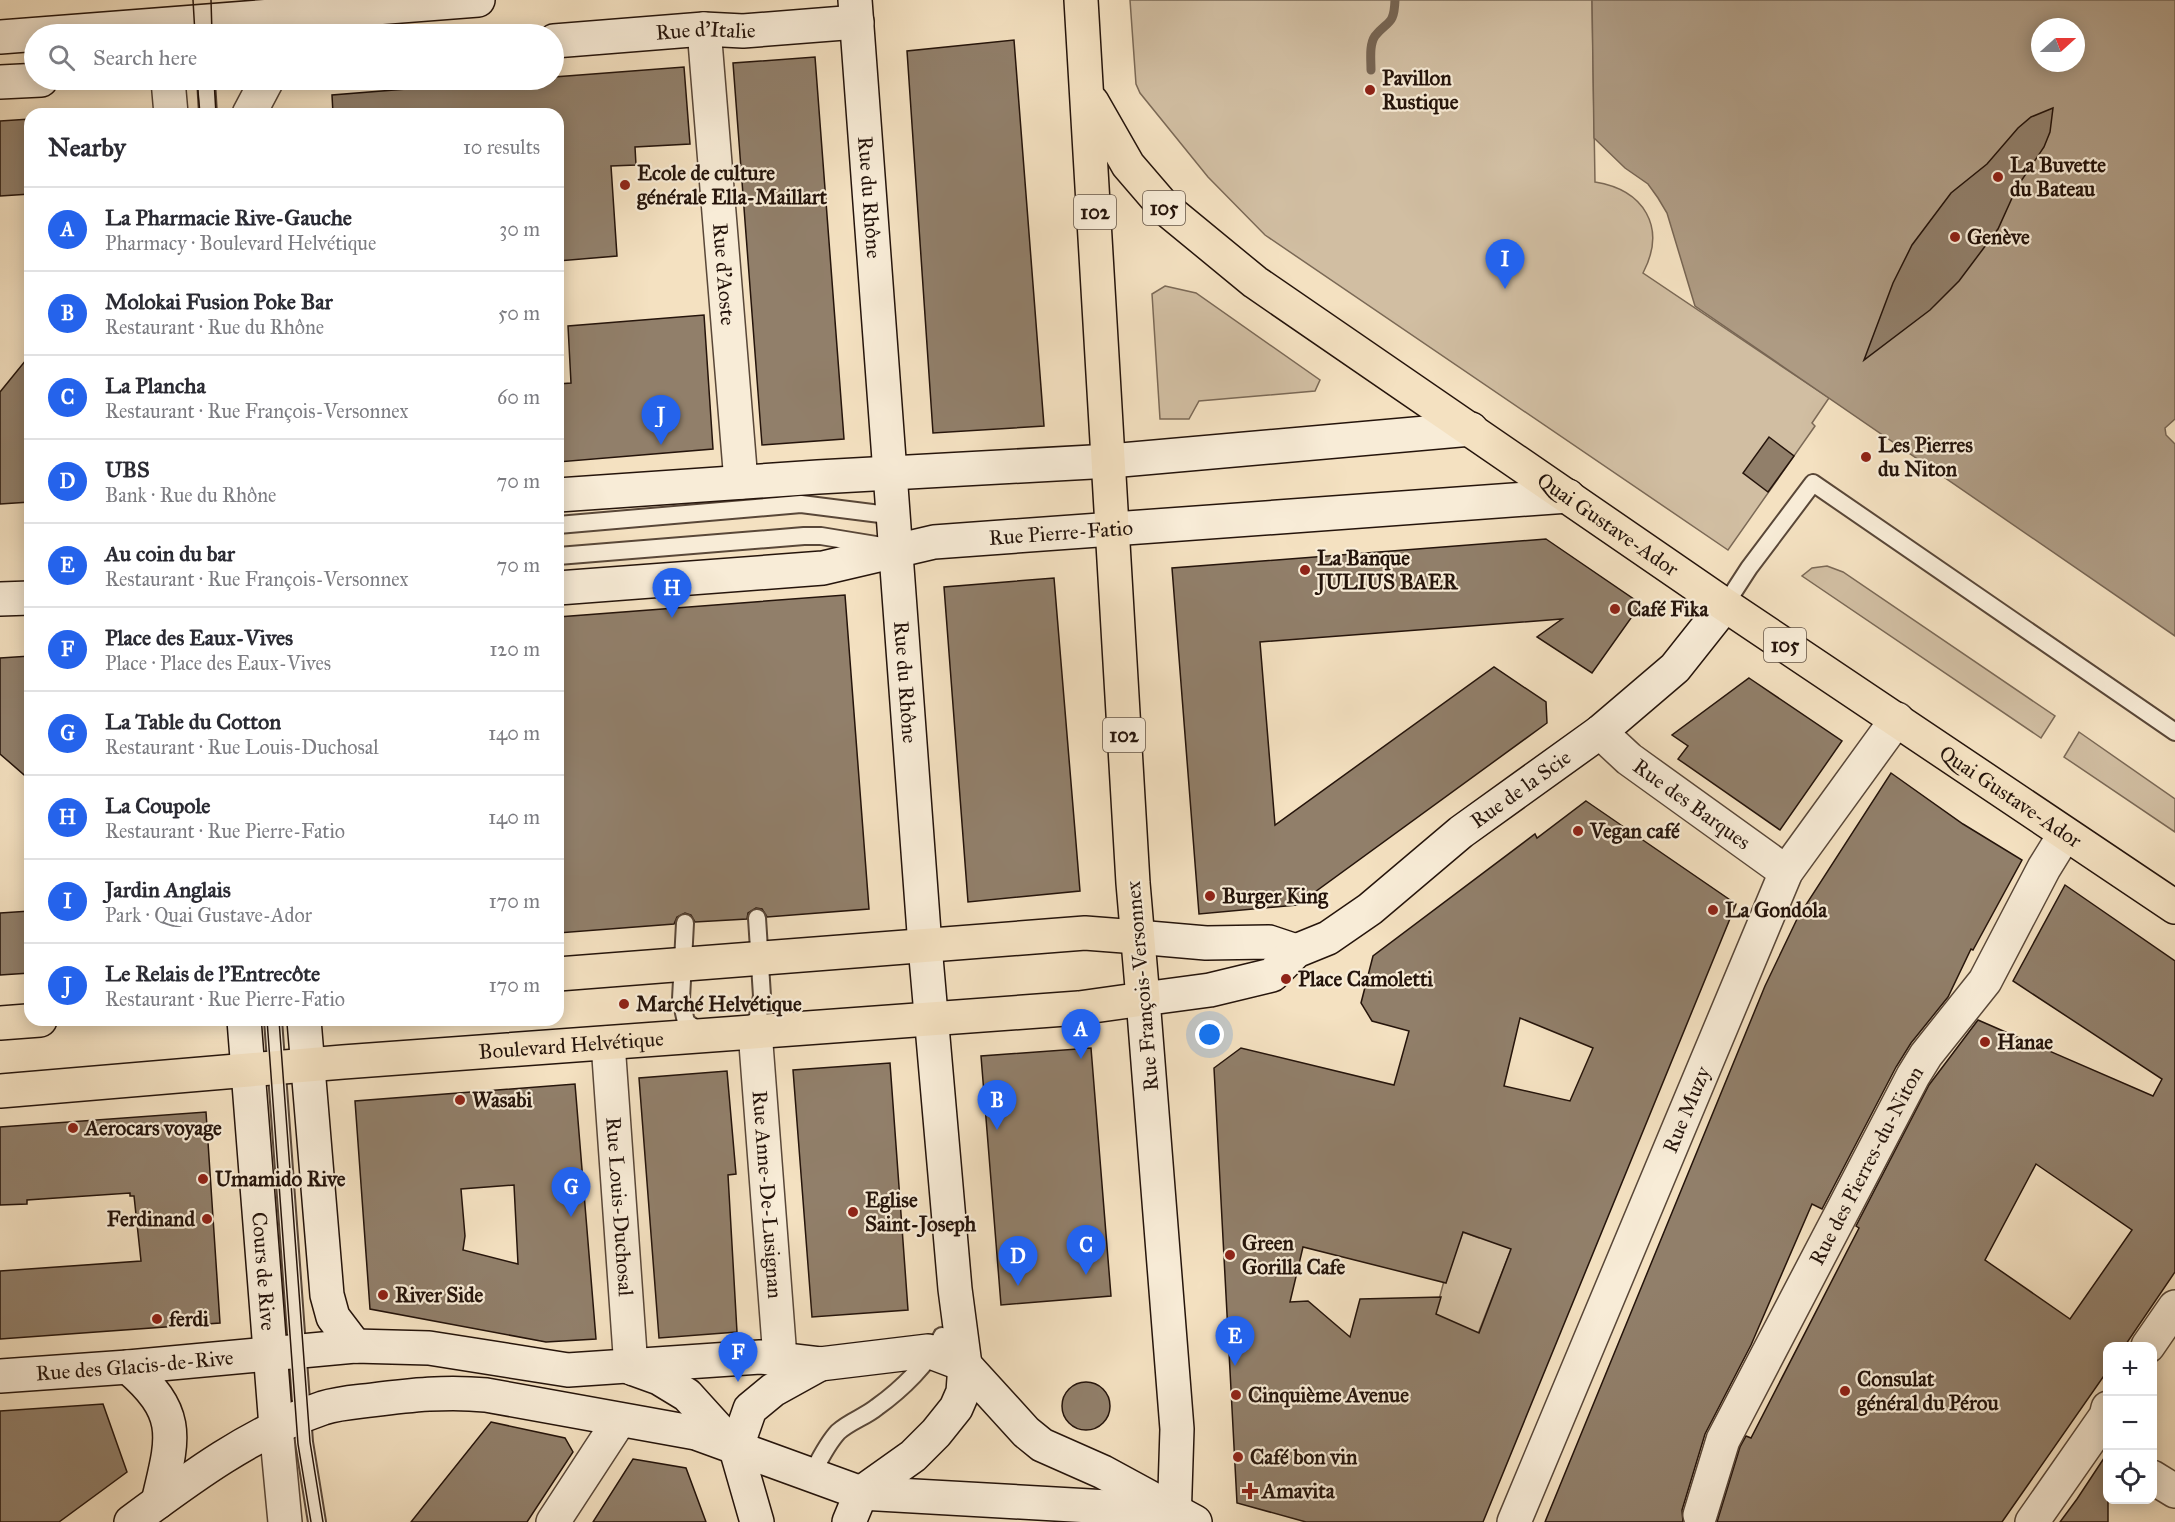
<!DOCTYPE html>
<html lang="en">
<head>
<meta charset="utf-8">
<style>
  :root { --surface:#fff; --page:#f2f2f3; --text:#2b2b33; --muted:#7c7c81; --line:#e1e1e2; --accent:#2563eb }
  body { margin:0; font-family:"IM FELL Great Primer",serif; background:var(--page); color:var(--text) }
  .controls { position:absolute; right:18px; bottom:18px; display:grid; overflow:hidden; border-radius:12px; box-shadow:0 3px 15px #0003 }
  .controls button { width:54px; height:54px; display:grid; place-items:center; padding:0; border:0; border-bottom:2px solid var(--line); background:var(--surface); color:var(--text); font:30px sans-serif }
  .compass { position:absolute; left:2031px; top:18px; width:54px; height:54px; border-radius:50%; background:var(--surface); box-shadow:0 3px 15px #0003; rotate:69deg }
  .you { position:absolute; left:1210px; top:1035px; width:21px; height:21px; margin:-15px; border:4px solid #fff; border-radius:50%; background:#1a73e8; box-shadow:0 0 0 9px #1a73e833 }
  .badge { display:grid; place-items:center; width:39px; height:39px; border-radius:50%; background:var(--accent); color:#fff; font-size:20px; font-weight:700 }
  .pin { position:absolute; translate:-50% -50px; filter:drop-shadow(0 2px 3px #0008) }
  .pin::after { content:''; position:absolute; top:32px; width:21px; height:18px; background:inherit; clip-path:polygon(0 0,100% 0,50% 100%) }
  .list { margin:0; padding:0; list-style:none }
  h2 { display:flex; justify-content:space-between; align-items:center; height:78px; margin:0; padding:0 24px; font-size:26px }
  h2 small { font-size:20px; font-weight:400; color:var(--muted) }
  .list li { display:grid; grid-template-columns:39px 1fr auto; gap:18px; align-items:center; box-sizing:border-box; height:84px; padding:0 24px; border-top:2px solid var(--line) }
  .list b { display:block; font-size:22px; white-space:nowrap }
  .list p { margin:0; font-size:20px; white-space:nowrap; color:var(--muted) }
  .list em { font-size:20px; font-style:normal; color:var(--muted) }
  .icon { flex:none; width:33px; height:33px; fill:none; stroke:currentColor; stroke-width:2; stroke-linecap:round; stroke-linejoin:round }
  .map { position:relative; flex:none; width:2175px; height:1522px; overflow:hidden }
  .search { position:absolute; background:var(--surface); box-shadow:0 3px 15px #0003; left:24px; top:24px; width:540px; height:66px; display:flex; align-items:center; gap:15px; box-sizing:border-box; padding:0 21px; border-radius:33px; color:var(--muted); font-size:22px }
  .panel { position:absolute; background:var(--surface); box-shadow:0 3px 15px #0003; left:24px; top:108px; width:540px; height:918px; border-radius:18px }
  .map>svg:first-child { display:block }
  .green { fill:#d1bea2; stroke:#7b6956; stroke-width:1.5 }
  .water { fill:#ae9b83; stroke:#776553; stroke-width:1.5; fill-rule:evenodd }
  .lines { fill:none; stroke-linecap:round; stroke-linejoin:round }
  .stream { stroke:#776553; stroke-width:9 }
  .building { fill:#917f6a; stroke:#25140b; stroke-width:1.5; fill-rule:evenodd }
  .lane-casing { stroke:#594738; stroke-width:20 }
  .street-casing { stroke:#594738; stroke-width:36 }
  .secondary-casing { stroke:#25140b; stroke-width:36 }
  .primary-casing { stroke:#25140b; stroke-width:36 }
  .lane { stroke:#f8ecd7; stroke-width:16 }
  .street { stroke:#f8ecd7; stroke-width:33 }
  .secondary { stroke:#f8ecd7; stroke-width:33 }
  .primary { stroke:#f4e1c1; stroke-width:33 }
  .tram { stroke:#25140b; stroke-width:1.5 }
  .poi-dot { fill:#8f2418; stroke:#f8ecd7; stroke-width:2 }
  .labels { text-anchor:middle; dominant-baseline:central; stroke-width:4.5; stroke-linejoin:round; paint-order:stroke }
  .shield { fill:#f8ecd7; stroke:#645548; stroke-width:1.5 }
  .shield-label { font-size:20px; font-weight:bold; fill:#25140b }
  .street-label { font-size:21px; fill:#25140b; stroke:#f8ecd7 }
  .poi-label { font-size:21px; font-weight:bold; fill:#25140b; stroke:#f8ecd7; text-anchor:start }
</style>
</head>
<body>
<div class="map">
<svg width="2175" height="1522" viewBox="0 0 2175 1522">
  <rect width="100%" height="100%" fill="#f4e1c1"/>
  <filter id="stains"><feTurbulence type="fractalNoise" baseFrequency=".00333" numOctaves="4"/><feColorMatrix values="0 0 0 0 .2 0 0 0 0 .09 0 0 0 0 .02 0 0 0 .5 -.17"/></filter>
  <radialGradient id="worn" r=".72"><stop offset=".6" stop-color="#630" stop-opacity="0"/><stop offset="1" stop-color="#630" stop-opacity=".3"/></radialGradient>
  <g class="green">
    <path d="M1130 0H1592L1595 182C1644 190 1667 227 1643 273L1829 398 1812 423 1815 426 1728 550 1265 235 1208 177 1140 93 1136 84Z"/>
    <polygon points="1165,286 1196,293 1320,380 1315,391 1199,401 1189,419 1160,419 1152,294"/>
    <polygon points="1827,566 1843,572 2055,716 2041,738 1802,576 1812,568"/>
    <polygon points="2079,732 2175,799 2175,832 2064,757"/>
    <polygon points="1485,1221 1517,1234 1472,1349 1435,1314 1444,1281 1463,1232 1479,1238"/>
  </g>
  <path class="water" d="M1592 0H2175V419L2165 428 2166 435 2175 444V636L1695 306 1667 213 1658 198 1648 184 1625 168 1594 138ZM2040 27H2076V63H2040Z"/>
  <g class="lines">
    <path class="stream" d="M1371 70C1371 59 1369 45 1375 36 1388 20 1394 26 1395 0"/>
  </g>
  <g class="building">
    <polygon points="1014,40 1044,426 933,433 907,51"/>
    <polygon points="815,57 844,439 762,445 733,63"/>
    <polygon points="684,67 690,144 635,147 636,165 611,166 617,256 558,261 558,114 333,114 332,95 519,80 554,80 554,77"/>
    <polygon points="2053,108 2050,132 2044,147 2017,187 1998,229 1959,281 1930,310 1864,360 1893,283 1912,245 1951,193 1987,164 2018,128 2031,117"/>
    <polygon points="30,119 30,194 0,196 0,121"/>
    <polygon points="704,315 713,449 558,462 558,384 571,383 568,326"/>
    <polygon points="30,355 30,502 0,504 0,392"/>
    <polygon points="1769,437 1794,456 1768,492 1743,473"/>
    <polygon points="1546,539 1641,604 1592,673 1537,637 1562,619 1260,642 1275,825 1494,667 1546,702 1547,723 1297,905 1199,914 1172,568"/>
    <polygon points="1054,578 1080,891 968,902 944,587"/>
    <polygon points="845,595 869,909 767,917 762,909 756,908 748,913 747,919 695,922 691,915 685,913 677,917 674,924 558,933 558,617"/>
    <polygon points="30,656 30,780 0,754 0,658"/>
    <polygon points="1749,678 1842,741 1780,830 1678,759 1688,746 1672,735"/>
    <polygon points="1891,773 1963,824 2022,860 1973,950 1971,949 1948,997 1911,1043 1896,1067 1822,1209 1812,1204 1751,1345 1705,1434 1682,1510 1683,1522 1545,1522 1765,986 1798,917"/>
    <path d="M1586 801 1736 904 1483 1522H1306L1237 1503 1214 1068 1241 1048 1394 1085 1409 1031 1372 1021 1361 1003 1373 956 1535 834 1537 838ZM1520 1018 1593 1048 1570 1101 1504 1086ZM1463 1232 1511 1249 1479 1333 1436 1314 1441 1297 1360 1299 1350 1337 1308 1301 1290 1302 1303 1247 1446 1283Z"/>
    <path d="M2065 885 2175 961V1272L2124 1347H2108V1370L2002 1522H1717L1740 1447 1746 1436 1751 1438 1859 1228 1856 1226 1929 1085 1978 1020 2153 1096 2162 1079 2013 981ZM2036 1164 2132 1230 2070 1319 1985 1260Z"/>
    <polygon points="30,911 30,973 0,975 0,913"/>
    <polygon points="1091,1048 1111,1296 1001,1305 981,1056"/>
    <polygon points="890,1063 908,1310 812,1317 793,1070"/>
    <polygon points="727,1071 736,1174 728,1175 737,1332 659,1338 639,1078"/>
    <path d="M575 1084 596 1339 546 1342 370 1309 355 1101ZM514 1185 518 1264 463 1250 465 1236 461 1189Z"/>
    <polygon points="206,1112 220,1323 0,1339 0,1271 141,1261 134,1196 130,1196 130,1193 27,1200 27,1204 0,1205 0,1127"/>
    <circle cx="1086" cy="1406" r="24"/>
    <polygon points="103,1404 127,1472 59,1522 0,1522 0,1411"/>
    <polygon points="491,1422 565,1438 573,1452 527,1522 411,1522"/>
    <polygon points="2108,1452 2108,1522 2060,1522 2077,1499"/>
    <polygon points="633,1459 686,1468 706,1522 593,1522"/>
  </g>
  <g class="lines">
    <g class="lane-casing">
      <g id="lane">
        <polyline points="206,80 208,114"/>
        <polyline points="558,525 801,504 896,516"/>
        <polyline points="558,556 804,536 821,536 882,546"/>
        <polyline points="1725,605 1749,568 1813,483 2175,732"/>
        <polyline points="685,923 681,999 686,1022 702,1033"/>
        <polyline points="273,1020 304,1442 317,1522"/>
        <polyline points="755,1031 762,996 757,918"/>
        <path d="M811 1476C819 1461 826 1445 838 1432 850 1421 865 1417 877 1407 901 1390 930 1362 942 1336"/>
      </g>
    </g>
    <g class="street-casing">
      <g id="street">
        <path id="s1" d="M704 29 741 482"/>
        <polyline points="168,80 171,114"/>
        <polyline points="249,114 267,80"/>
        <path id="s2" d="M1600 732 1629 759 1786 872"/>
        <path id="s3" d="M755 1031 780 1358"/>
        <path id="s4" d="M608 1043 631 1368"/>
        <polyline points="2148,1346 2175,1307"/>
        <polyline points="276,1427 285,1522"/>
        <polyline points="2152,1477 2175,1491"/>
        <path id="s5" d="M1700 1515 1723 1440 1913 1076 1926 1055 1985 981 2044 868 2065 834"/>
        <polyline points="553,1522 619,1421"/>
        <path id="s6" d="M1514 1522 1786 872 1897 719"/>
        <polyline points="2032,1522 2106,1416 2108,1408"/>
      </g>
    </g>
    <g class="secondary-casing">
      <g id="secondary">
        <path id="s7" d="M855 0 925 946 955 1289 965 1365 963 1392 956 1408 936 1433 913 1456 861 1493"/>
        <polyline points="0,37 478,0"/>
        <path id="s8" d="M554 41 704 29 743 31 857 22"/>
        <polyline points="0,82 41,80"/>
        <polyline points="558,495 818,477 1110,461 1471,429"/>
        <path id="s9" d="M558 588 823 568 934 542 1568 496"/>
        <polyline points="0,599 30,598"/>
        <polyline points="1137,937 1206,943 1269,942 1296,951"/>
        <path id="s10" d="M244 1020 276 1427"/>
        <polyline points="304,1020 327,1295 333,1317 355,1346"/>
        <path d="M128 1367C183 1414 173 1438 158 1502"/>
        <polyline points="634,1369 659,1378 687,1395 736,1449 757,1522"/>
        <path id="s11" d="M0 1376 128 1367 355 1346 429 1348 568 1370 760 1357 820 1364 928 1351 965 1365 1026 1432 1042 1445 1103 1472 1195 1522"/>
        <polyline points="736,1449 750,1409 773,1390 820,1364"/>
        <path d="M131 1522C190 1478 252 1432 323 1408 339 1403 356 1402 372 1400 411 1395 447 1391 486 1395L696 1433 861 1493 1161 1510"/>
        <polyline points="849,1522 861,1493"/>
        <path id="s12" d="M1174 1522 1177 1429 1143 999 1210 990 1272 975 1296 951 1328 938 1370 909 1461 832 1600 732 1675 668 1725 605"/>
      </g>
    </g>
    <g class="primary-casing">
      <g id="primary">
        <path id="s13" d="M1092 102 1128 165 1165 208 1255 282 1725 605 2175 907"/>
        <polyline points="558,974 1085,933 1137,937"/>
        <polyline points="0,1023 40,1020"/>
        <path id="s14" d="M0 1091 343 1062 1079 1008 1143 999 1133 883 1081 0"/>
      </g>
    </g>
    <use href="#lane" class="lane"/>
    <use href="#street" class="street"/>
    <use href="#secondary" class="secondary"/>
    <use href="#primary" class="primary"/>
    <g class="tram">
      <polyline points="193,0 195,34"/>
      <polyline points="211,0 212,34"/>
      <polyline points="197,80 200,114"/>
      <polyline points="214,80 216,114"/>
      <polyline points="267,1020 298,1444 311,1522"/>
      <polyline points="279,1020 310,1442 323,1522"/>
    </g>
  </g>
  <g class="poi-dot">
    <circle cx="1370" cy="90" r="6"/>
    <circle cx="1998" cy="177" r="6"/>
    <circle cx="625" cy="185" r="6"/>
    <circle cx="1955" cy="237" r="6"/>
    <circle cx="1866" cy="457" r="6"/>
    <circle cx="1305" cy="570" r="6"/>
    <circle cx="1615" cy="609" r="6"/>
    <circle cx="1578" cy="831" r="6"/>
    <circle cx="1210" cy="896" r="6"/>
    <circle cx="1713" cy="910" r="6"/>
    <circle cx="1286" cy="979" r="6"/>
    <circle cx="624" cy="1004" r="6"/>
    <circle cx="1985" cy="1042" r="6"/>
    <circle cx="460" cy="1100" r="6"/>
    <circle cx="73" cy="1128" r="6"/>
    <circle cx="203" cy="1179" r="6"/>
    <circle cx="853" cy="1212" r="6"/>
    <circle cx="207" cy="1219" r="6"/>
    <circle cx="1230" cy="1255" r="6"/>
    <circle cx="383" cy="1295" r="6"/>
    <circle cx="157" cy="1319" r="6"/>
    <circle cx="1845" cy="1391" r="6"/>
    <circle cx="1236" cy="1395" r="6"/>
    <circle cx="1238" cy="1457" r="6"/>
    <path d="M1247 1482h6v6h6v6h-6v6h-6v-6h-6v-6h6z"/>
  </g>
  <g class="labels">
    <g class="shield">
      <rect x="1143" y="191" width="42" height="34" rx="4.5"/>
      <rect x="1074" y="195" width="42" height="34" rx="4.5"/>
      <rect x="1764" y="628" width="42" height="34" rx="4.5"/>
      <rect x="1103" y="718" width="42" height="34" rx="4.5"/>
    </g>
    <g class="shield-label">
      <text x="1164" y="208">105</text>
      <text x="1095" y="212">102</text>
      <text x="1785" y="645">105</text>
      <text x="1124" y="735">102</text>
    </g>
    <g class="street-label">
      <text stroke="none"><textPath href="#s8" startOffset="152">Rue d'Italie</textPath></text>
      <text stroke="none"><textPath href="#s7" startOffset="198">Rue du Rhône</textPath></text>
      <text stroke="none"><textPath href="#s1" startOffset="246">Rue d'Aoste</textPath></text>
      <text stroke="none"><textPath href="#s13" startOffset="674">Quai Gustave-Ador</textPath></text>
      <text stroke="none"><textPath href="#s9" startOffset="507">Rue Pierre-Fatio</textPath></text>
      <text stroke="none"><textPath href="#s7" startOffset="684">Rue du Rhône</textPath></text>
      <text stroke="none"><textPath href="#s12" startOffset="968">Rue de la Scie</textPath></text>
      <text stroke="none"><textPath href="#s13" startOffset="1160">Quai Gustave-Ador</textPath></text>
      <text stroke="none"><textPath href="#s2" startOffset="117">Rue des Barques</textPath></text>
      <text transform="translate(1142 986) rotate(-95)">Rue François-Versonnex</text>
      <text stroke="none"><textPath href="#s14" startOffset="573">Boulevard Helvétique</textPath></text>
      <text stroke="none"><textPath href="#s6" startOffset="447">Rue Muzy</textPath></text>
      <text stroke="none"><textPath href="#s5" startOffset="388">Rue des Pierres-du-Niton</textPath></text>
      <text stroke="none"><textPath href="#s3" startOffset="164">Rue Anne-De-Lusignan</textPath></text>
      <text stroke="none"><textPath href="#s4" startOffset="164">Rue Louis-Duchosal</textPath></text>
      <text stroke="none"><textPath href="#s10" startOffset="252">Cours de Rive</textPath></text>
      <text stroke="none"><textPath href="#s11" startOffset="135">Rue des Glacis-de-Rive</textPath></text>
    </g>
    <g class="poi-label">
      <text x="1382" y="78">Pavillon<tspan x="1382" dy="24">Rustique</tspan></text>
      <text x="2010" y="165">La Buvette<tspan x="2010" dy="24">du Bateau</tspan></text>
      <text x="637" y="173">Ecole de culture<tspan x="637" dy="24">générale Ella-Maillart</tspan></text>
      <text x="1967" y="237">Genève</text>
      <text x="1878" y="445">Les Pierres<tspan x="1878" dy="24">du Niton</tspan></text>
      <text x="1317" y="558">La Banque<tspan x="1317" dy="24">JULIUS BAER</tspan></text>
      <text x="1627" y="609">Café Fika</text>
      <text x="1590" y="831">Vegan café</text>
      <text x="1222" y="896">Burger King</text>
      <text x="1725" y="910">La Gondola</text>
      <text x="1298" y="979">Place Camoletti</text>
      <text x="636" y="1004">Marché Helvétique</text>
      <text x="1997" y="1042">Hanae</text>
      <text x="472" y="1100">Wasabi</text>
      <text x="85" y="1128">Aerocars voyage</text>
      <text x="215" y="1179">Umamido Rive</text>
      <text x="865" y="1200">Eglise<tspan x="865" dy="24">Saint-Joseph</tspan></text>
      <text x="195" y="1219" text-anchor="end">Ferdinand</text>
      <text x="1242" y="1243">Green<tspan x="1242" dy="24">Gorilla Cafe</tspan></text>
      <text x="395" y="1295">River Side</text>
      <text x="169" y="1319">ferdi</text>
      <text x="1857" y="1379">Consulat<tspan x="1857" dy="24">général du Pérou</tspan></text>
      <text x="1248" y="1395">Cinquième Avenue</text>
      <text x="1250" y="1457">Café bon vin</text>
      <text x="1262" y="1491">Amavita</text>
    </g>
  </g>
  <rect width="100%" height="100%" filter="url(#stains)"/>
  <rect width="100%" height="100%" fill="url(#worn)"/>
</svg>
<div class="controls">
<button>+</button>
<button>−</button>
<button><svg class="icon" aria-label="locate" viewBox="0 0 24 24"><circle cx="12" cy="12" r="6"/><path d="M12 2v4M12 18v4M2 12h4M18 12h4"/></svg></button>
</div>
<svg class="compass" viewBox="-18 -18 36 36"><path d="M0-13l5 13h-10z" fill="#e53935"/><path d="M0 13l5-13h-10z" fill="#7c7c81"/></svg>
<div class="you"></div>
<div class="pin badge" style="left:1081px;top:1059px">A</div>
<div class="pin badge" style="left:997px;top:1130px">B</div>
<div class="pin badge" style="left:1086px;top:1275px">C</div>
<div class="pin badge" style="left:1018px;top:1286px">D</div>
<div class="pin badge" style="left:1235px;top:1366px">E</div>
<div class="pin badge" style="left:738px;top:1382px">F</div>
<div class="pin badge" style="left:571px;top:1217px">G</div>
<div class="pin badge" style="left:672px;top:618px">H</div>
<div class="pin badge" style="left:1505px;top:289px">I</div>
<div class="pin badge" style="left:661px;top:445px">J</div>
<div class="search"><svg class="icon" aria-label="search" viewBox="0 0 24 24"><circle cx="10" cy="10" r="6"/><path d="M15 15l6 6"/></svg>Search here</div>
<section class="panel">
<h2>Nearby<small>10 results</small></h2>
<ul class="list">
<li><span class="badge">A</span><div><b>La Pharmacie Rive-Gauche</b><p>Pharmacy · Boulevard Helvétique</p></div><em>30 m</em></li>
<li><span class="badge">B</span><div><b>Molokai Fusion Poke Bar</b><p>Restaurant · Rue du Rhône</p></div><em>50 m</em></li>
<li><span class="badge">C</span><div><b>La Plancha</b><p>Restaurant · Rue François-Versonnex</p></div><em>60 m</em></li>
<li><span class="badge">D</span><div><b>UBS</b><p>Bank · Rue du Rhône</p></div><em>70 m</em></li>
<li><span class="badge">E</span><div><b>Au coin du bar</b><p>Restaurant · Rue François-Versonnex</p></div><em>70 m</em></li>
<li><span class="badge">F</span><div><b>Place des Eaux-Vives</b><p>Place · Place des Eaux-Vives</p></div><em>120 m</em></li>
<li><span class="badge">G</span><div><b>La Table du Cotton</b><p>Restaurant · Rue Louis-Duchosal</p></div><em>140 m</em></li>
<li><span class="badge">H</span><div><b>La Coupole</b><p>Restaurant · Rue Pierre-Fatio</p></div><em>140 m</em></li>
<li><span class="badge">I</span><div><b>Jardin Anglais</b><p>Park · Quai Gustave-Ador</p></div><em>170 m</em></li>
<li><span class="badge">J</span><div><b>Le Relais de l'Entrecôte</b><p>Restaurant · Rue Pierre-Fatio</p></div><em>170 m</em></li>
</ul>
</section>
</div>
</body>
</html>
